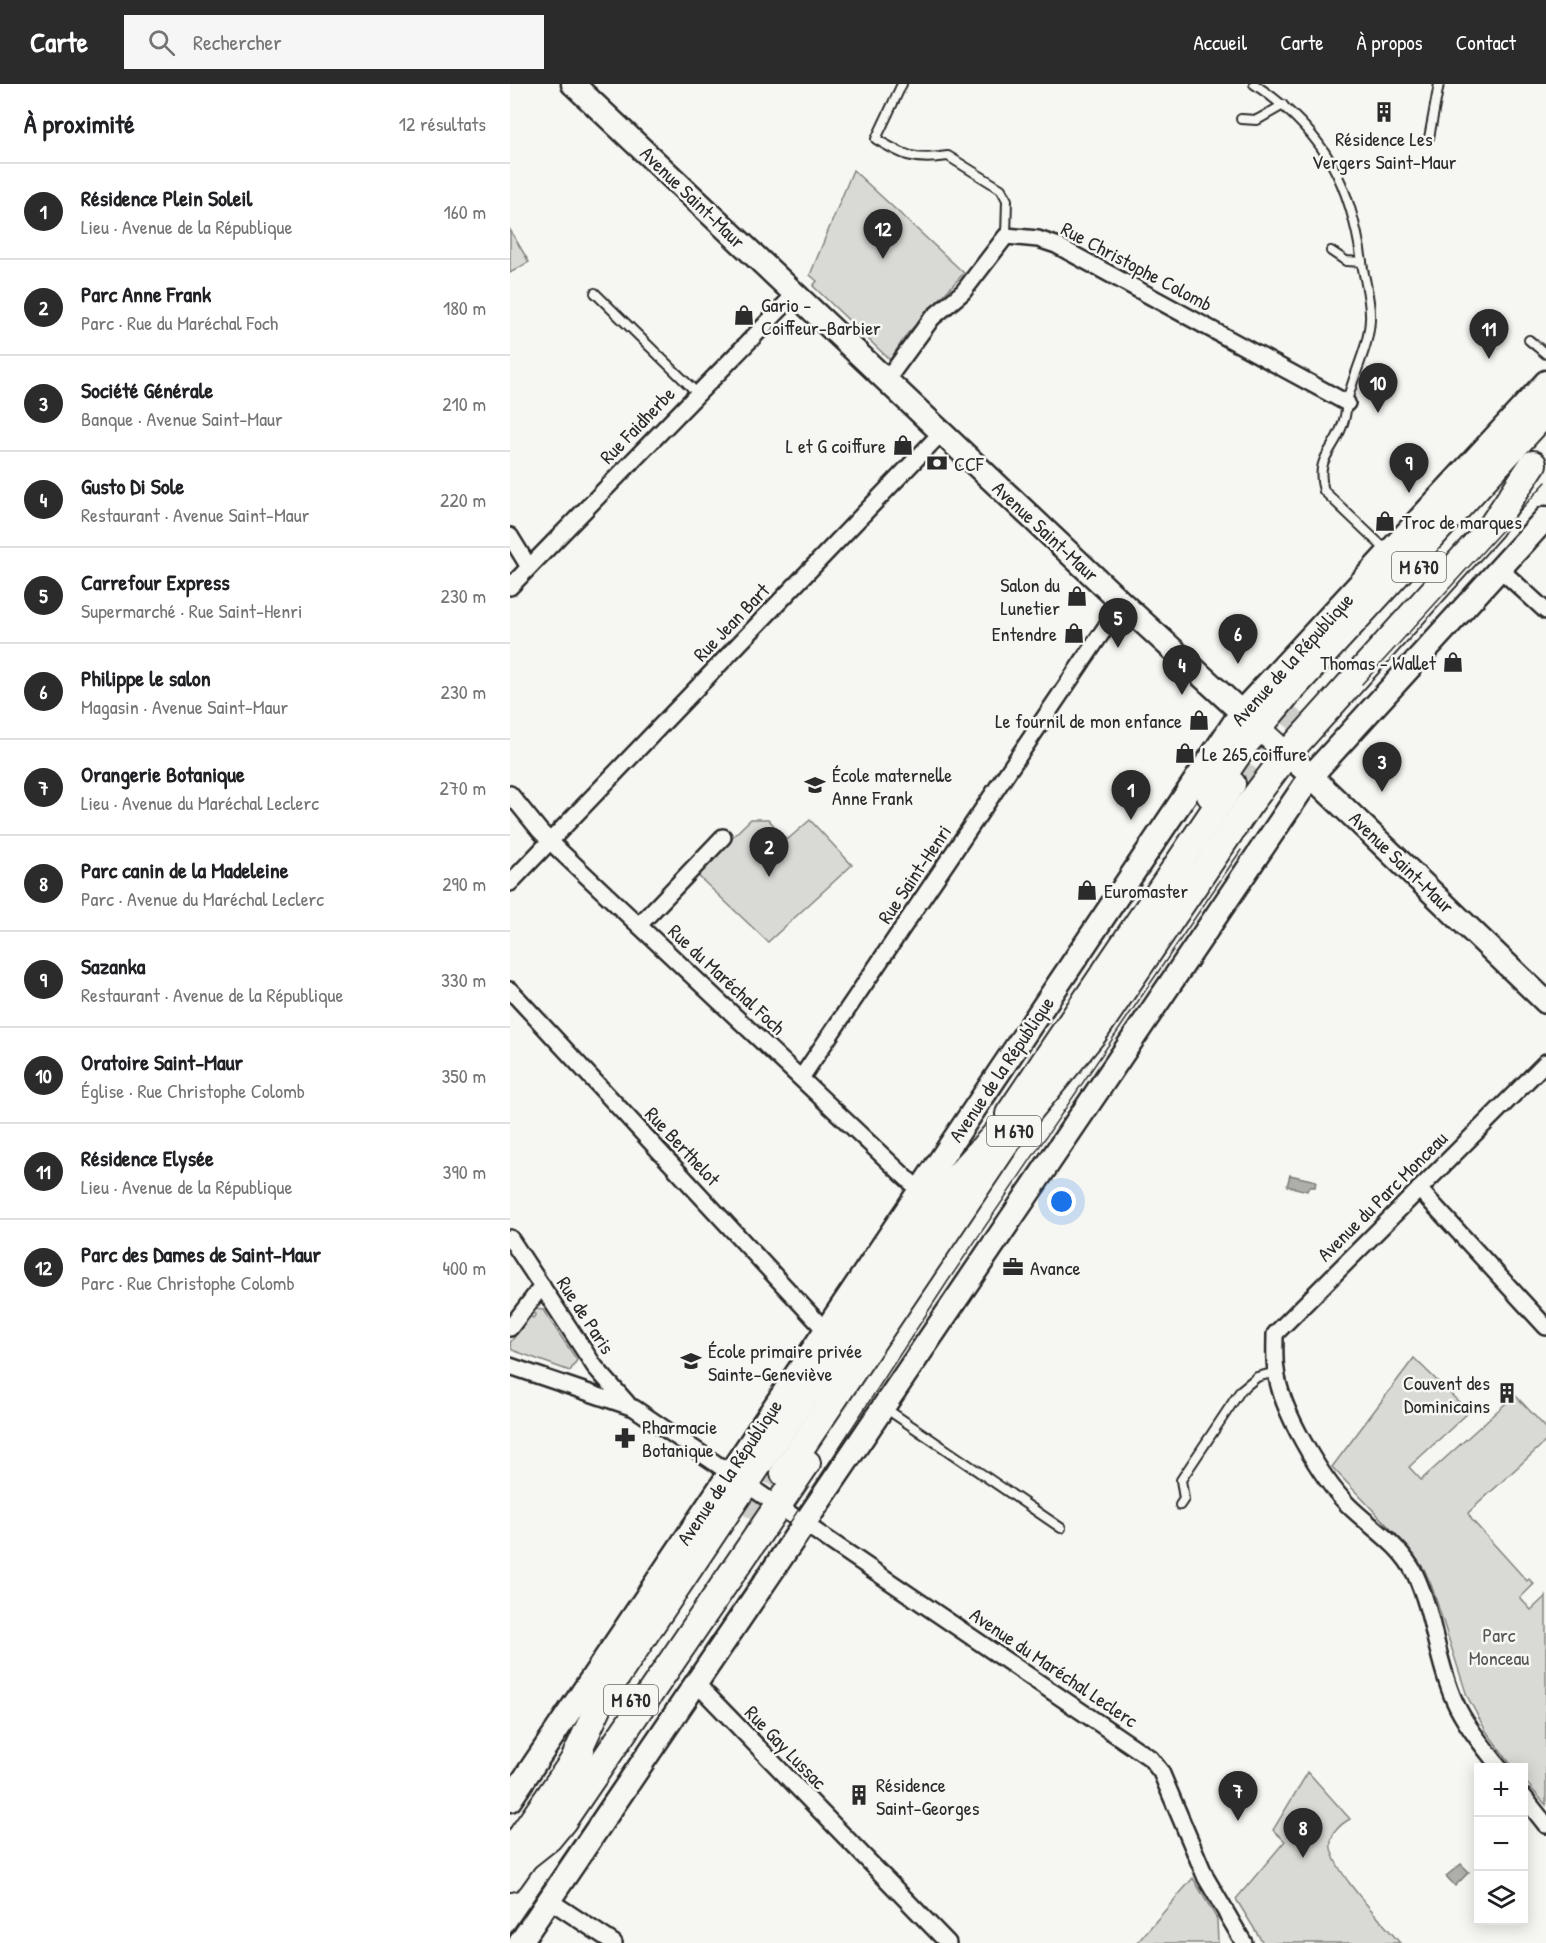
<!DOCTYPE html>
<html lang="fr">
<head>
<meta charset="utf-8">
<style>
  :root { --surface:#fff; --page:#f6f6f6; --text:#202124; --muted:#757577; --line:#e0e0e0; --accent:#2b2b2b }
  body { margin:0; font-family:"Patrick Hand",sans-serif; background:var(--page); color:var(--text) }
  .controls { position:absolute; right:18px; bottom:18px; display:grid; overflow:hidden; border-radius:0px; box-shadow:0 3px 15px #0003 }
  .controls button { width:54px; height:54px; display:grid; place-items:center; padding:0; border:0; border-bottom:2px solid var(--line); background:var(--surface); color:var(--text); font:30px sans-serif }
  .you { position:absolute; left:552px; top:1118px; width:21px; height:21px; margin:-15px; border:4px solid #fff; border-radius:50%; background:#1a73e8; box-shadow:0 0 0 9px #1a73e833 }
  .badge { display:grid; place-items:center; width:39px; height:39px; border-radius:50%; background:var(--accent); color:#fff; font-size:20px; font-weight:700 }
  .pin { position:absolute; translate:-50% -50px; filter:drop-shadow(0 2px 3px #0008) }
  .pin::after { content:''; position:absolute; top:32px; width:21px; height:18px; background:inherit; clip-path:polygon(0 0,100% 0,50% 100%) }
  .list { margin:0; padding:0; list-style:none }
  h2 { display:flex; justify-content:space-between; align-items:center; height:78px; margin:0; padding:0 24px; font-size:26px }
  h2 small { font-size:20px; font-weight:400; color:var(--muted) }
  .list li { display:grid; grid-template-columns:39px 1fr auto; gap:18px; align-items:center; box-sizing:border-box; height:96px; padding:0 24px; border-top:2px solid var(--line) }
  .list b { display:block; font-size:22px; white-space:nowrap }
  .list p { margin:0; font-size:20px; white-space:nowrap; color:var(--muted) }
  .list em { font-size:20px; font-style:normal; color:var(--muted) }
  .icon { flex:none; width:33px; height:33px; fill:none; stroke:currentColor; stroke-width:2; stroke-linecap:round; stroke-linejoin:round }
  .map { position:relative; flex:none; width:1036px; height:1859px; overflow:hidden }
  header { display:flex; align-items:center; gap:36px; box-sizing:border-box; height:84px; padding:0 30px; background:var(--accent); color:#fff }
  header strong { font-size:28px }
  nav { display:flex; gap:33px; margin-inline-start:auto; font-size:21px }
  .search { width:420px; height:54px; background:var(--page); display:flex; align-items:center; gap:15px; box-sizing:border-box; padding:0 21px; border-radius:0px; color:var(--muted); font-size:22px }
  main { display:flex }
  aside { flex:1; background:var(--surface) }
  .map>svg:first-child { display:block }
  .green { fill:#d9d9d5; stroke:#828280; stroke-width:1.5 }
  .water { fill:#aeaeab; stroke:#7a7a78; stroke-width:1.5 }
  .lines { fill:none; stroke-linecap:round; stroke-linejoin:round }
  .primary-tunnel { stroke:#cdcdca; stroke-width:26; stroke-dasharray:26 13; stroke-linecap:butt }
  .lane-casing { stroke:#2b2b2b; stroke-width:12 }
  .street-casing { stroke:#2b2b2b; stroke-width:20 }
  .secondary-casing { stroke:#2b2b2b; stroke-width:27 }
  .primary-casing { stroke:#2b2b2b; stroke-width:30 }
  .lane { stroke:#f6f6f2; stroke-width:8 }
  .street { stroke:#f6f6f2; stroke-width:15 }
  .secondary { stroke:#f6f6f2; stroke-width:22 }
  .primary { stroke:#f6f6f2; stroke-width:26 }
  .tram { stroke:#2b2b2b; stroke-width:1.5 }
  .labels { text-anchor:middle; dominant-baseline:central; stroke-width:5; stroke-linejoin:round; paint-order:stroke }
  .shield { fill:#f6f6f2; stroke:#686867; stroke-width:1.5 }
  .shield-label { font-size:18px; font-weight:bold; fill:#2b2b2b }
  .poi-label { font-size:20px; fill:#2b2b2b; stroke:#f6f6f2; text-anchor:start }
  .street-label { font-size:20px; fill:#2b2b2b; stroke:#f6f6f2 }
  .park-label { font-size:20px; fill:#565656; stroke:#f6f6f2 }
</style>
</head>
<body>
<header>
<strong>Carte</strong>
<div class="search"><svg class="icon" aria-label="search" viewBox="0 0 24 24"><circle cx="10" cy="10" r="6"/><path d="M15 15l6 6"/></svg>Rechercher</div>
<nav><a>Accueil</a><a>Carte</a><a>À propos</a><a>Contact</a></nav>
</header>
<main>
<aside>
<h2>À proximité<small>12 résultats</small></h2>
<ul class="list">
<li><span class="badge">1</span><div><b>Résidence Plein Soleil</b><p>Lieu · Avenue de la République</p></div><em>160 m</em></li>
<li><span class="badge">2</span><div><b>Parc Anne Frank</b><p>Parc · Rue du Maréchal Foch</p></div><em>180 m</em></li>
<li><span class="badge">3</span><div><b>Société Générale</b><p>Banque · Avenue Saint-Maur</p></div><em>210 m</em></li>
<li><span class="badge">4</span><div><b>Gusto Di Sole</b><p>Restaurant · Avenue Saint-Maur</p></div><em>220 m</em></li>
<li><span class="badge">5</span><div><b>Carrefour Express</b><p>Supermarché · Rue Saint-Henri</p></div><em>230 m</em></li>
<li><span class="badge">6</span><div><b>Philippe le salon</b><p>Magasin · Avenue Saint-Maur</p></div><em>230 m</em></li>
<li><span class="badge">7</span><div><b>Orangerie Botanique</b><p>Lieu · Avenue du Maréchal Leclerc</p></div><em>270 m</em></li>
<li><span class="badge">8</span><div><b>Parc canin de la Madeleine</b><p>Parc · Avenue du Maréchal Leclerc</p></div><em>290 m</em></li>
<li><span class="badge">9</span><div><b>Sazanka</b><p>Restaurant · Avenue de la République</p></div><em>330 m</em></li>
<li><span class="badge">10</span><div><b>Oratoire Saint-Maur</b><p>Église · Rue Christophe Colomb</p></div><em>350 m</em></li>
<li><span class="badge">11</span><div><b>Résidence Elysée</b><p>Lieu · Avenue de la République</p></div><em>390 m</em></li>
<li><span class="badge">12</span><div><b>Parc des Dames de Saint-Maur</b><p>Parc · Rue Christophe Colomb</p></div><em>400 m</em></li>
</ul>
</aside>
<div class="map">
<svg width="1036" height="1859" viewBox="0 0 1036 1859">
  <rect width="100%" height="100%" fill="#f6f6f2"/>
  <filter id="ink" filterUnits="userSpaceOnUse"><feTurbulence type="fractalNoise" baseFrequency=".0167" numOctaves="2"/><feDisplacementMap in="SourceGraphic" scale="12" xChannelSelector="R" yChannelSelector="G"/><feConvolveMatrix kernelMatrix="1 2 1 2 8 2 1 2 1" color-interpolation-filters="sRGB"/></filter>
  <g filter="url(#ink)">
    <g class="green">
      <polygon points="343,86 454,189 397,250 380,276 304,203 303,202 307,197 300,191"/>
      <polygon points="0,146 19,178 0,189"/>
      <polygon points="241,735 258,735 277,756 300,736 342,781 258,858 185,789"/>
      <polygon points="26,1225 33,1226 67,1276 60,1287 2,1266 0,1259 20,1232 23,1234 26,1230 23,1228"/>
      <polygon points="904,1274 959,1328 899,1383 911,1396 1005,1311 1036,1344 1036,1357 958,1429 962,1436 1017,1497 1019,1495 1024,1500 1010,1514 1021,1526 1036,1512 1036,1721 1014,1696 1014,1684 1003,1683 976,1647 957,1612 922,1503 914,1485 897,1462 822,1383"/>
      <path d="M798 1688 840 1735C829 1741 819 1751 821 1764 825 1790 872 1837 890 1859H753L726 1815 775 1757 763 1746Z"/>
      <polygon points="683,1794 707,1835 708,1859 627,1859"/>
    </g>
    <g class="water">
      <polygon points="780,1091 806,1097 805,1103 799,1103 797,1107 777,1102"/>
      <polygon points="951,1780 959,1788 945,1802 936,1792"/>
    </g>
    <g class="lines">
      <g class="primary-tunnel">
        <polyline points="722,699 784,622"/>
        <polyline points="231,1429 263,1382"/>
      </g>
      <g class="lane-casing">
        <g id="lane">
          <path d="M392 0 366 55C394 72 405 77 438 72L491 105 497 116 496 152"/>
          <path d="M744 0C816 48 842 102 853 185 856 201 861 219 860 235 859 264 843 290 837 318 836 324 836 330 834 336 826 367 804 372 814 407L876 466"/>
          <polyline points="731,35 747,36 773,21"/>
          <polyline points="919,54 929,0"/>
          <polyline points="821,167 836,177 852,178"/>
          <polyline points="85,209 187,309"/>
          <polyline points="1019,256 1036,270"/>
          <polyline points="377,1322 381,1328 551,1444"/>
          <polyline points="670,1421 674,1415 671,1396 731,1306 747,1293 766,1288"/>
        </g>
      </g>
      <g class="street-casing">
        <g id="street">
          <polyline points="376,297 422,234 453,208 496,152 528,155 546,161 837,319"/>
          <polyline points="0,452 19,483"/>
          <polyline points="990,485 1036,527"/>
          <polyline points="0,503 285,210"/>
          <polyline points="0,710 30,747 50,767 409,1106"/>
          <polyline points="0,799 432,348"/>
          <polyline points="129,841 213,753"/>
          <polyline points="0,906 315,1246"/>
          <polyline points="291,994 612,519"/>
          <polyline points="909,1105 1036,1243"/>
          <polyline points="0,1154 85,1283 117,1319"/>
          <polyline points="0,1244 32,1202"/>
          <polyline points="0,1282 124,1324 640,1674 651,1688 696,1794 734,1859"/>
          <polyline points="185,1598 438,1859"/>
          <path d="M990 1684C973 1662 955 1641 944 1616 926 1575 924 1530 905 1490 890 1460 861 1444 838 1421 811 1394 770 1325 766 1286 764 1274 765 1262 765 1250L1036 978"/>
          <polyline points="1014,1713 1036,1741"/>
          <polyline points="39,1816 104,1859"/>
        </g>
      </g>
      <g class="secondary-casing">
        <g id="secondary">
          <polyline points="63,0 612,519 801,692 1036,918"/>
          <polyline points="0,1716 732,627 1036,298"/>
          <polyline points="10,1859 801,692 1036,434"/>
        </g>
      </g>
      <g class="primary-casing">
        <g id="primary">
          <polyline points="700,711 735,660 777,610 1036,328"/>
          <polyline points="499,1030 722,700"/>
          <polyline points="507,1042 584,949 738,722 777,670 981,443 1023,380"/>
          <polyline points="274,1389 517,1028"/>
          <polyline points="62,1680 93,1613 249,1380 434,1107 486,1050"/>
          <polyline points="0,1769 71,1666"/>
          <polyline points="15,1773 39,1754 53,1737 297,1379"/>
          <polyline points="0,1794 24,1760"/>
        </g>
      </g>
      <use href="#lane" class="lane"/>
      <use href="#street" class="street"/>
      <use href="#secondary" class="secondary"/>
      <use href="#primary" class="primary"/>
      <g class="tram">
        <polyline points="852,600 1036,398"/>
        <polyline points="0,1850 251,1483 438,1197 731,766"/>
      </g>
    </g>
  </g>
  <defs>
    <g id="building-bare" transform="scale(1.62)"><path d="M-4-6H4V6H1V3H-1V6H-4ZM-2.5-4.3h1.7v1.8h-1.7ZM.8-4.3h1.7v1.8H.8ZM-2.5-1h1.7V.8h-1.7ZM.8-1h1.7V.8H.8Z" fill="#2b2b2b" stroke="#f6f6f2" stroke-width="2.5" paint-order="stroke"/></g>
    <g id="shop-bare" transform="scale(1.62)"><path d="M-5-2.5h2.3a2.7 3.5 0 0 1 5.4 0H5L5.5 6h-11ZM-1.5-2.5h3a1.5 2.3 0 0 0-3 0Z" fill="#2b2b2b" stroke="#f6f6f2" stroke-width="2.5" paint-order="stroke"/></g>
    <g id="bank-bare" transform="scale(1.62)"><path d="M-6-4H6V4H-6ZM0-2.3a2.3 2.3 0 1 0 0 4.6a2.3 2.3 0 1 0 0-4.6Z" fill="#2b2b2b" stroke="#f6f6f2" stroke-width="2.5" paint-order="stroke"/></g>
    <g id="school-bare" transform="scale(1.62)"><path d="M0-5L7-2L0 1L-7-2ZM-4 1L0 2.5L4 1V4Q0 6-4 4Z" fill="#2b2b2b" stroke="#f6f6f2" stroke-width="2.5" paint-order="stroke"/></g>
    <g id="office-bare" transform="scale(1.62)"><path d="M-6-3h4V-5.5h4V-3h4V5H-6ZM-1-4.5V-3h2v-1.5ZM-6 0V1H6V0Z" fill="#2b2b2b" stroke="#f6f6f2" stroke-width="2.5" paint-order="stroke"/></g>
    <g id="pharmacy-bare" transform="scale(1.62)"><path d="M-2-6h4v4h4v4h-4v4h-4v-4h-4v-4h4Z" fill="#2b2b2b" stroke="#f6f6f2" stroke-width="2.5" paint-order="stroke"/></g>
  </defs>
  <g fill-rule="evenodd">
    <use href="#building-bare" x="874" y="28"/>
    <use href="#shop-bare" x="234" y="231"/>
    <use href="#shop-bare" x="393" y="361"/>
    <use href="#bank-bare" x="427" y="379"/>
    <use href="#shop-bare" x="875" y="437"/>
    <use href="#shop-bare" x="567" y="512"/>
    <use href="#shop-bare" x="564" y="549"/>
    <use href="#shop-bare" x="943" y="578"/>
    <use href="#shop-bare" x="689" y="636"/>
    <use href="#shop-bare" x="675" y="669"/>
    <use href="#school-bare" x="305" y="701"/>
    <use href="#shop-bare" x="577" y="806"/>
    <use href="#office-bare" x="503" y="1183"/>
    <use href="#school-bare" x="181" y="1277"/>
    <use href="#building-bare" x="997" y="1309"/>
    <use href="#pharmacy-bare" x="115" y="1354"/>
    <use href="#building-bare" x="349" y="1711"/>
  </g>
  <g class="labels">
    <g class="shield">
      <rect x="882" y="468" width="54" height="30" rx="4.5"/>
      <rect x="477" y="1032" width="54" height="30" rx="4.5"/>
      <rect x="94" y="1601" width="54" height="30" rx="4.5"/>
    </g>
    <g class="shield-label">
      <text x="909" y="483">M 670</text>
      <text x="504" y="1047">M 670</text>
      <text x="121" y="1616">M 670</text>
    </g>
    <g class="poi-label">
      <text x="874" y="54" text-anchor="middle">Résidence Les<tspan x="874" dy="23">Vergers Saint-Maur</tspan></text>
      <text x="251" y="220">Gario -<tspan x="251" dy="23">Coiffeur-Barbier</tspan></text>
      <text x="376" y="361" text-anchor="end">L et G coiffure</text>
      <text x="444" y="379">CCF</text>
      <text x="892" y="437">Troc de marques</text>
      <text x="550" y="500" text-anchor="end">Salon du<tspan x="550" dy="23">Lunetier</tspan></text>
      <text x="547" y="549" text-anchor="end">Entendre</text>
      <text x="926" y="578" text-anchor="end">Thomas - Wallet</text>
      <text x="672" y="636" text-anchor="end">Le fournil de mon enfance</text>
      <text x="692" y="669">Le 265 coiffure</text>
      <text x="322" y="690">École maternelle<tspan x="322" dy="23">Anne Frank</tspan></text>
      <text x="594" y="806">Euromaster</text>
      <text x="520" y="1183">Avance</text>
      <text x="198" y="1266">École primaire privée<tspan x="198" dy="23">Sainte-Geneviève</tspan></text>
      <text x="980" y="1298" text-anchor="end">Couvent des<tspan x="980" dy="23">Dominicains</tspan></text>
      <text x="132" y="1342">Pharmacie<tspan x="132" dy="23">Botanique</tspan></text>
      <text x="366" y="1700">Résidence<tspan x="366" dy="23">Saint-Georges</tspan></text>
    </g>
    <g class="street-label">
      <text transform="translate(183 113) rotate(44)">Avenue Saint-Maur</text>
      <text transform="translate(627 182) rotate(28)">Rue Christophe Colomb</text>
      <text transform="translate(127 341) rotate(-46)">Rue Faidherbe</text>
      <text transform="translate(536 447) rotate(43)">Avenue Saint-Maur</text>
      <text transform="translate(221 538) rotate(-46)">Rue Jean Bart</text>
      <text transform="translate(782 575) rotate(-48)">Avenue de la République</text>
      <text transform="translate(892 778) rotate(44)">Avenue Saint-Maur</text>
      <text transform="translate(404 790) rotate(-56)">Rue Saint-Henri</text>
      <text transform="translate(217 895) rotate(43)">Rue du Maréchal Foch</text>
      <text transform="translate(491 985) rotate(-56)">Avenue de la République</text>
      <text transform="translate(173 1062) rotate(47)">Rue Berthelot</text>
      <text transform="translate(872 1112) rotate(-45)">Avenue du Parc Monceau</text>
      <text transform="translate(76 1231) rotate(57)">Rue de Paris</text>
      <text transform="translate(219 1388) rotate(-56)">Avenue de la République</text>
      <text transform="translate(544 1583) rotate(34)">Avenue du Maréchal Leclerc</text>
      <text transform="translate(276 1663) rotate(46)">Rue Gay Lussac</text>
    </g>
    <g class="park-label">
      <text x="989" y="1550">Parc<tspan x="989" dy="23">Monceau</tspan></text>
    </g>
  </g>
</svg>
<div class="controls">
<button>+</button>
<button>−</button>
<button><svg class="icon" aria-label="layers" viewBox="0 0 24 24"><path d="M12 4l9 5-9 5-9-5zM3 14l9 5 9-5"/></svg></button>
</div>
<div class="you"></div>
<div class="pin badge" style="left:621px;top:736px">1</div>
<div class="pin badge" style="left:259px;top:793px">2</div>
<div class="pin badge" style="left:872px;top:708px">3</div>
<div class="pin badge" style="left:672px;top:611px">4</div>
<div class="pin badge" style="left:608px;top:564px">5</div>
<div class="pin badge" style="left:728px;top:580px">6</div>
<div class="pin badge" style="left:728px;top:1737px">7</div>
<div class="pin badge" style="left:793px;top:1774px">8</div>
<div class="pin badge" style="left:899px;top:409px">9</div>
<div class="pin badge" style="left:868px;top:329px">10</div>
<div class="pin badge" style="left:979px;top:275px">11</div>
<div class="pin badge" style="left:373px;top:175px">12</div>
</div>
</main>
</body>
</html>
